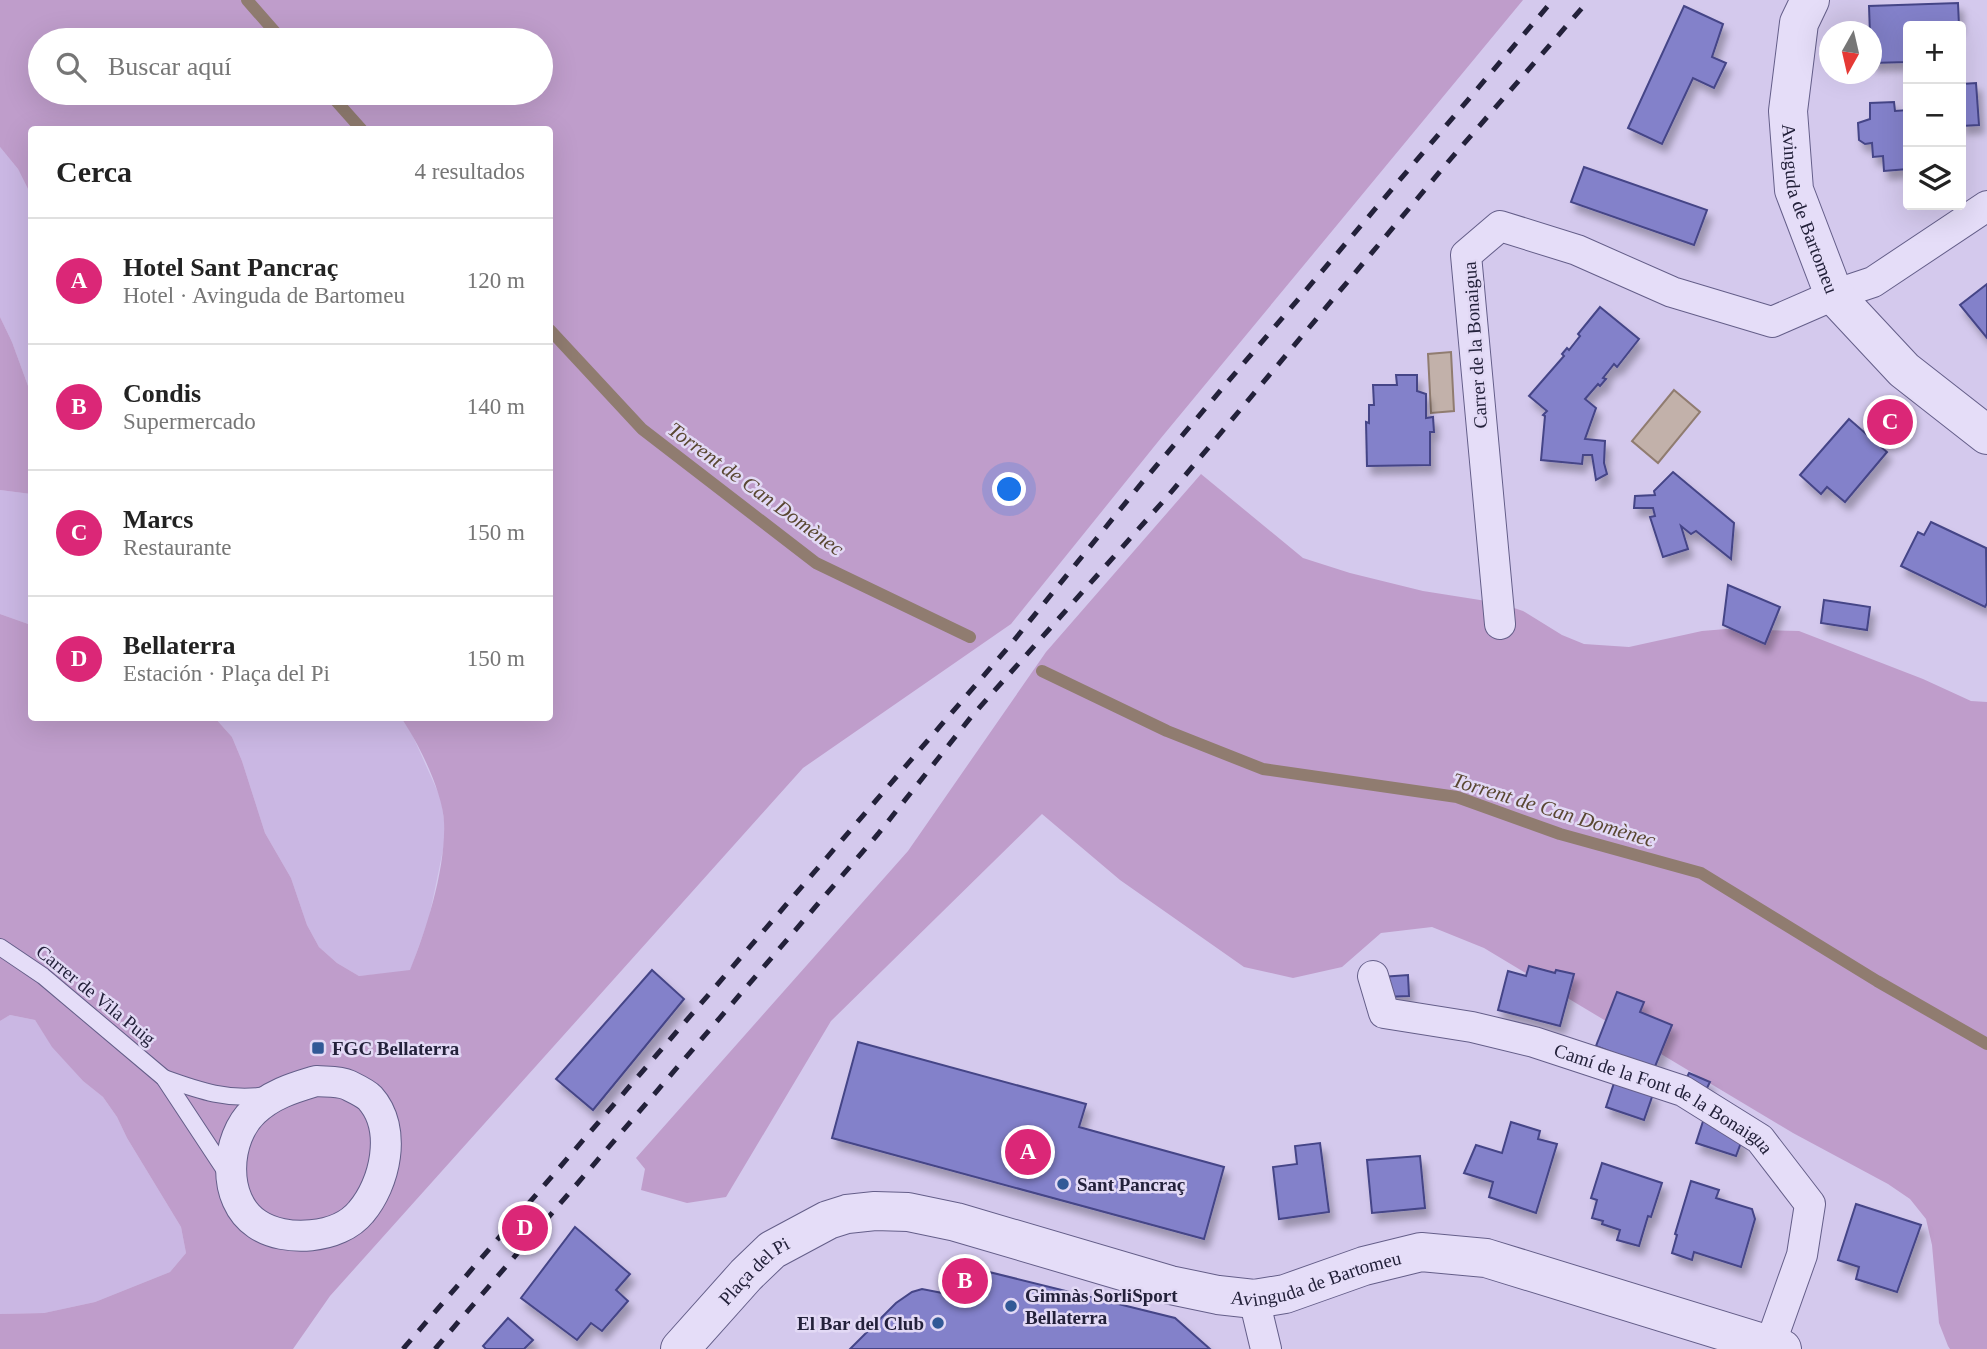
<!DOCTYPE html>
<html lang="es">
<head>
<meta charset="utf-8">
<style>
  :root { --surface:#fff; --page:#f2f2f2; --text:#222; --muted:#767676; --line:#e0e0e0; --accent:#db2777 }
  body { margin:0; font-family:Georgia,serif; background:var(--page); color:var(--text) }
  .controls { position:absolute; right:21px; top:21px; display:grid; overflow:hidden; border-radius:7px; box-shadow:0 7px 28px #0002 }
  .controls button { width:63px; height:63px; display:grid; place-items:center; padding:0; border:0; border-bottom:2px solid var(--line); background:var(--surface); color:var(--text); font:35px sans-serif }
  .compass { position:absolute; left:1819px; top:21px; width:63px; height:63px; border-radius:50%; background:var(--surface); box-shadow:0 7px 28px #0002; rotate:188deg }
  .you { position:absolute; left:1010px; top:490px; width:24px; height:24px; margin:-18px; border:5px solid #fff; border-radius:50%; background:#1a73e8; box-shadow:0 0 0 10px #1a73e833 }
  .badge { display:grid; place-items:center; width:46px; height:46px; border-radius:50%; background:var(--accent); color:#fff; font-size:23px; font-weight:700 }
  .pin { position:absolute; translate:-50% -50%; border:4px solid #fff; box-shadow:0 2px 7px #0006 }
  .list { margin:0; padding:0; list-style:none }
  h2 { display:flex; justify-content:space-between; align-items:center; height:91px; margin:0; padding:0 28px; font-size:30px }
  h2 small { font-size:23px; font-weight:400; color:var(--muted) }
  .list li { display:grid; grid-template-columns:46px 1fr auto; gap:21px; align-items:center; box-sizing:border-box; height:126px; padding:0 28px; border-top:2px solid var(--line) }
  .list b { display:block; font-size:26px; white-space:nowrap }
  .list p { margin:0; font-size:23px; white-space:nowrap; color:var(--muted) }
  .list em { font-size:23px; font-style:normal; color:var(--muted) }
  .icon { flex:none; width:38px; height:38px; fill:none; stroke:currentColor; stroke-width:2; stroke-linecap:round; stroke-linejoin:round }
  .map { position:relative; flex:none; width:1987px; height:1349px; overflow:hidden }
  .search { position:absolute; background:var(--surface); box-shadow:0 7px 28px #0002; left:28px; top:28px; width:525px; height:77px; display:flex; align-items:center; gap:18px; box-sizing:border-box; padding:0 24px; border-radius:38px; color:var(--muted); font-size:26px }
  .panel { position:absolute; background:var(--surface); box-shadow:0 7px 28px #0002; left:28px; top:126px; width:525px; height:595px; border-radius:7px }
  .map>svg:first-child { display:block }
  .farmland { fill:#cab7e3 }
  .green { fill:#bf9dcb; fill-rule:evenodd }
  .water { fill:#c2b1aa; stroke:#907c70; stroke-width:2 }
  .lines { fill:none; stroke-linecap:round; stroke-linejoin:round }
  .stream { stroke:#907c70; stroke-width:12 }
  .building { fill:#8381ca; stroke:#454587; stroke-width:2; filter:url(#shadow) }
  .service-casing { stroke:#645e89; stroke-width:18 }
  .minor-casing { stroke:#645e89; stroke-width:32 }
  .tertiary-casing { stroke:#645e89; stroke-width:40 }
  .service { stroke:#e5ddf8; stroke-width:16 }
  .minor { stroke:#e5ddf8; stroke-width:30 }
  .tertiary { stroke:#e5ddf8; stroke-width:38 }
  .rail { stroke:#23213a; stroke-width:5; stroke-dasharray:12 12; stroke-linecap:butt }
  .poi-dot { fill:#315996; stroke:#e2d9f5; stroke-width:2.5 }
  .labels { text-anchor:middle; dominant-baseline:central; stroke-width:5; stroke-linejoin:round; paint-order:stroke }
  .street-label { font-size:19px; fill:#23213a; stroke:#e2d9f5 }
  .poi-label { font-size:19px; font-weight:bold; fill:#23213a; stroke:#e2d9f5; text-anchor:start }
  .water-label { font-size:21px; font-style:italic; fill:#594731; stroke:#e2d9f5 }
</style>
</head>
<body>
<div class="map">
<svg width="1987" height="1349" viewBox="0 0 1987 1349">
  <defs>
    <filter id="shadow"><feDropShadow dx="4.5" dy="8" stdDeviation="3.5" flood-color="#0004"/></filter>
  </defs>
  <rect width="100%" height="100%" fill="#d4c9ed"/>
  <g class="farmland">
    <polygon points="0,147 18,169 31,195 31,394 12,342 0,317"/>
    <polygon points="0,490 31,494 31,625 0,614"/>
    <polygon points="215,718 401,718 411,732 441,799 444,821 444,845 429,918 410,971 359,976 337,963 319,947 307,925 291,878 265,833 242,761 232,737"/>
    <polygon points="10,1015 35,1020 52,1046 83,1081 103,1097 117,1117 127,1138 181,1227 186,1253 170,1272 95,1302 44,1313 0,1314 0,1021"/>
  </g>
  <g class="green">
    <path d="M0 0H1523L1161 438 1011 624 803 768 330 1296 293 1349H0V1314L44 1313 95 1302 170 1272 186 1253 181 1227 127 1138 117 1117 103 1097 83 1081 52 1047 35 1020 10 1015 0 1021V614L31 625 32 718H215L232 737 242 761 265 833 291 878 307 925 319 947 337 963 359 976 410 970C427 928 446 868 444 822 443 793 418 741 401 718H550V130H32L31 195 18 169 0 147ZM40 40H541V93H40Z"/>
    <polygon points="0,317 12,342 31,394 31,494 0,490"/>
    <polygon points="1201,474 1303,558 1350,573 1423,591 1499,603 1523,611 1562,635 1584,644 1629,647 1702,631 1726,629 1799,631 1923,679 1971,701 1987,702 1987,1349 1950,1349 1948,1346 1939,1323 1932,1245 1926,1219 1910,1199 1888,1184 1793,1133 1484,948 1432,927 1381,933 1342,967 1293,978 1244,967 1120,880 1042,814 831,1021 726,1197 687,1203 641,1190 645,1169 636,1158 908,851 1046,652"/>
  </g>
  <g class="water">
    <polygon points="1451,352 1454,411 1431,413 1428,354"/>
    <polygon points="1674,390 1700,412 1658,463 1632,441"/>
  </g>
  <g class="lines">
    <g class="stream">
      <polyline points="247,0 282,40"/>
      <polyline points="329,93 362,130"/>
      <polyline points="550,330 642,429 816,563 970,637"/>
      <polyline points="1042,671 1167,731 1263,769 1457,797 1560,834 1701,873 1877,981 1987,1044"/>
    </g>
  </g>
  <g class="building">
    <polygon points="1958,3 1959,26 1908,26 1908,62 1871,63 1869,6"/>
    <polygon points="1684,6 1723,24 1712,57 1726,63 1714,88 1693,78 1662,144 1628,128"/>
    <polygon points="1976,83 1979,125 1961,126 1961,84"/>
    <polygon points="1894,102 1895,111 1908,110 1908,169 1884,171 1883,156 1873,157 1872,143 1865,144 1859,140 1858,123 1870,119 1870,103"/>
    <polygon points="1584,167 1707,210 1694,245 1571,202"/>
    <polygon points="1987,284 1987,338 1960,305"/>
    <polygon points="1600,307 1639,339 1617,367 1614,364 1603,378 1606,379 1600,386 1598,384 1585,399 1596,408 1585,439 1605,441 1604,463 1607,474 1596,480 1592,455 1583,455 1582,464 1541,460 1545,416 1543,415 1547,411 1529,396 1564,356 1562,354 1567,348 1569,350 1580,336 1578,334"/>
    <polygon points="1396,375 1417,375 1417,391 1426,394 1426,418 1433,417 1434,432 1430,432 1430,465 1367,466 1366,422 1369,423 1369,405 1374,405 1373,385 1397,385"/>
    <polygon points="1849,419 1887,452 1845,502 1827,487 1821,494 1800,475"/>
    <polygon points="1673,472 1734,523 1731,559 1696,531 1691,534 1681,526 1688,549 1663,557 1650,517 1655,516 1653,508 1634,508 1635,496 1655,495 1654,491"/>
    <polygon points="1931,522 1986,548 1987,603 1985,607 1901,566 1918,532 1924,535"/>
    <polygon points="1728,585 1780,607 1765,644 1723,625"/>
    <polygon points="1824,600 1870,607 1867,630 1821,623"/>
    <polygon points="1529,966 1555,973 1556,970 1574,974 1560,1026 1498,1010 1508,971 1526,976"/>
    <polygon points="652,970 684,999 593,1110 556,1079"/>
    <polygon points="1408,975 1409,996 1383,997 1381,977"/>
    <polygon points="1617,992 1644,1002 1640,1012 1672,1025 1654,1069 1596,1046"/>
    <polygon points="858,1042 1086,1104 1079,1127 1224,1167 1204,1239 832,1138"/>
    <polygon points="1689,1073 1710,1082 1706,1090 1685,1081"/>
    <polygon points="1615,1080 1653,1094 1644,1120 1606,1107"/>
    <polygon points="1705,1115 1742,1140 1736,1156 1696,1143"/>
    <polygon points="1511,1122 1540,1131 1538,1139 1557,1144 1536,1213 1489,1197 1493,1182 1464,1173 1476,1145 1502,1153"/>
    <polygon points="1320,1143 1329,1212 1279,1219 1273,1167 1297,1164 1295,1146"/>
    <polygon points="1420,1156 1425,1208 1372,1213 1367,1160"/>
    <polygon points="1602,1163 1662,1183 1651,1217 1648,1216 1639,1246 1617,1240 1620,1230 1602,1224 1603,1221 1592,1218 1597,1200 1591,1198"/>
    <polygon points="1691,1181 1719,1190 1716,1198 1752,1209 1755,1219 1741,1267 1694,1252 1692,1260 1672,1253 1677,1235 1675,1234"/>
    <polygon points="1856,1204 1921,1225 1897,1292 1856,1279 1859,1267 1838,1260"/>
    <polygon points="575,1227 630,1274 616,1290 628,1301 602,1331 591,1323 577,1340 521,1298"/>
    <polygon points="969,1267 1175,1318 1210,1349 850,1349 896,1303 912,1292 922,1289 958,1296"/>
    <polygon points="508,1318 533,1340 524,1349 486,1349 483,1346"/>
  </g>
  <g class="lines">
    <g class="service-casing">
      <g id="service">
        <polyline points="0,947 43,976 164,1078 228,1175"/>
        <path d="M164 1078C200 1091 228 1101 267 1095"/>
      </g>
    </g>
    <g class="minor-casing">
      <g id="minor">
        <polyline points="1500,624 1466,255 1500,226 1577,250 1672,292 1772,322 1834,295 1873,282 1987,206"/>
        <path id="s1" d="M1373 976 1384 1013 1472 1027 1534 1042 1683 1091 1760 1139 1810 1204 1802 1255 1770 1345"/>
        <path d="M316 1081C326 1082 339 1081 348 1085 354 1088 365 1093 370 1098 398 1129 385 1184 361 1212 339 1239 285 1243 257 1224 221 1200 225 1138 254 1111 272 1094 293 1088 316 1081Z"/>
        <polyline points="1254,1299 1266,1349"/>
      </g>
    </g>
    <g class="tertiary-casing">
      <g id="tertiary">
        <path id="s2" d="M1810 0 1799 23 1788 111 1794 190 1834 295 1904 370 1987 435"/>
        <path id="s3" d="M680 1349 746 1275 772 1250 828 1220 847 1214 875 1211 908 1212 956 1222 1170 1285 1218 1295 1254 1299 1285 1294 1364 1266 1421 1252 1486 1258 1782 1349"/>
      </g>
    </g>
    <use href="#service" class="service"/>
    <use href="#minor" class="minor"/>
    <use href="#tertiary" class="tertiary"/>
    <g class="rail">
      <polyline points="403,1349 1011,644 1140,485 1553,0"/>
      <polyline points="435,1349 878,834 971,717 1167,497 1448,162 1589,0"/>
    </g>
  </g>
  <g class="poi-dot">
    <rect x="311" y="1041" width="14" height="14" rx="3.5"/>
    <circle cx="1063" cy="1184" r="7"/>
    <circle cx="1011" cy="1306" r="7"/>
    <circle cx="938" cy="1323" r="7"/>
  </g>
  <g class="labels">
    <g class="street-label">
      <text stroke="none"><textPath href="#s2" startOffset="215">Avinguda de Bartomeu</textPath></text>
      <text transform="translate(1475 345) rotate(-94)">Carrer de la Bonaigua</text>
      <text transform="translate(96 995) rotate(39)">Carrer de Vila Puig</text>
      <text stroke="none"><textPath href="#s1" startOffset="334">Camí de la Font de la Bonaigua</textPath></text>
      <text stroke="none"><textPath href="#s3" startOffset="108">Plaça del Pi</textPath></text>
      <text stroke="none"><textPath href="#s3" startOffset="702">Avinguda de Bartomeu</textPath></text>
    </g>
    <g class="poi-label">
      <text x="332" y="1048">FGC Bellaterra</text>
      <text x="1077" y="1184">Sant Pancraç</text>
      <text x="1025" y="1295">Gimnàs SorliSport<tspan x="1025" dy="22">Bellaterra</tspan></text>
      <text x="924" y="1323" text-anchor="end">El Bar del Club</text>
    </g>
    <g class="water-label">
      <text transform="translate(756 489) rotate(36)">Torrent de Can Domènec</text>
      <text transform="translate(1554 810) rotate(17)">Torrent de Can Domènec</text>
    </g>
  </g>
</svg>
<div class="controls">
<button>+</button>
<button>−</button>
<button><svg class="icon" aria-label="layers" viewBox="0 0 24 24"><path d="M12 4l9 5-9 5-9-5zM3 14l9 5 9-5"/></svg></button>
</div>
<svg class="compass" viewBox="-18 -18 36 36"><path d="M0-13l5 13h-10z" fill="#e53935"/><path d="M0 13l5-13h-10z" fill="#767676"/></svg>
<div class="you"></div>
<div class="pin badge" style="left:1028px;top:1152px">A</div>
<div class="pin badge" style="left:965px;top:1281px">B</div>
<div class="pin badge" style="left:1890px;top:422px">C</div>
<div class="pin badge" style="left:525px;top:1228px">D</div>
<div class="search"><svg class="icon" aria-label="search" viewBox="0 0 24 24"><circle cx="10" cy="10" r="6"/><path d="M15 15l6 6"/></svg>Buscar aquí</div>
<section class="panel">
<h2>Cerca<small>4 resultados</small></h2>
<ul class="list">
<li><span class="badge">A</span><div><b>Hotel Sant Pancraç</b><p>Hotel · Avinguda de Bartomeu</p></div><em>120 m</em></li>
<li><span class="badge">B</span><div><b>Condis</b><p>Supermercado</p></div><em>140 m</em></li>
<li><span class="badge">C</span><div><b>Marcs</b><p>Restaurante</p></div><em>150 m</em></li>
<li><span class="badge">D</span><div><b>Bellaterra</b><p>Estación · Plaça del Pi</p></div><em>150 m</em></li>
</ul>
</section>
</div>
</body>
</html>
